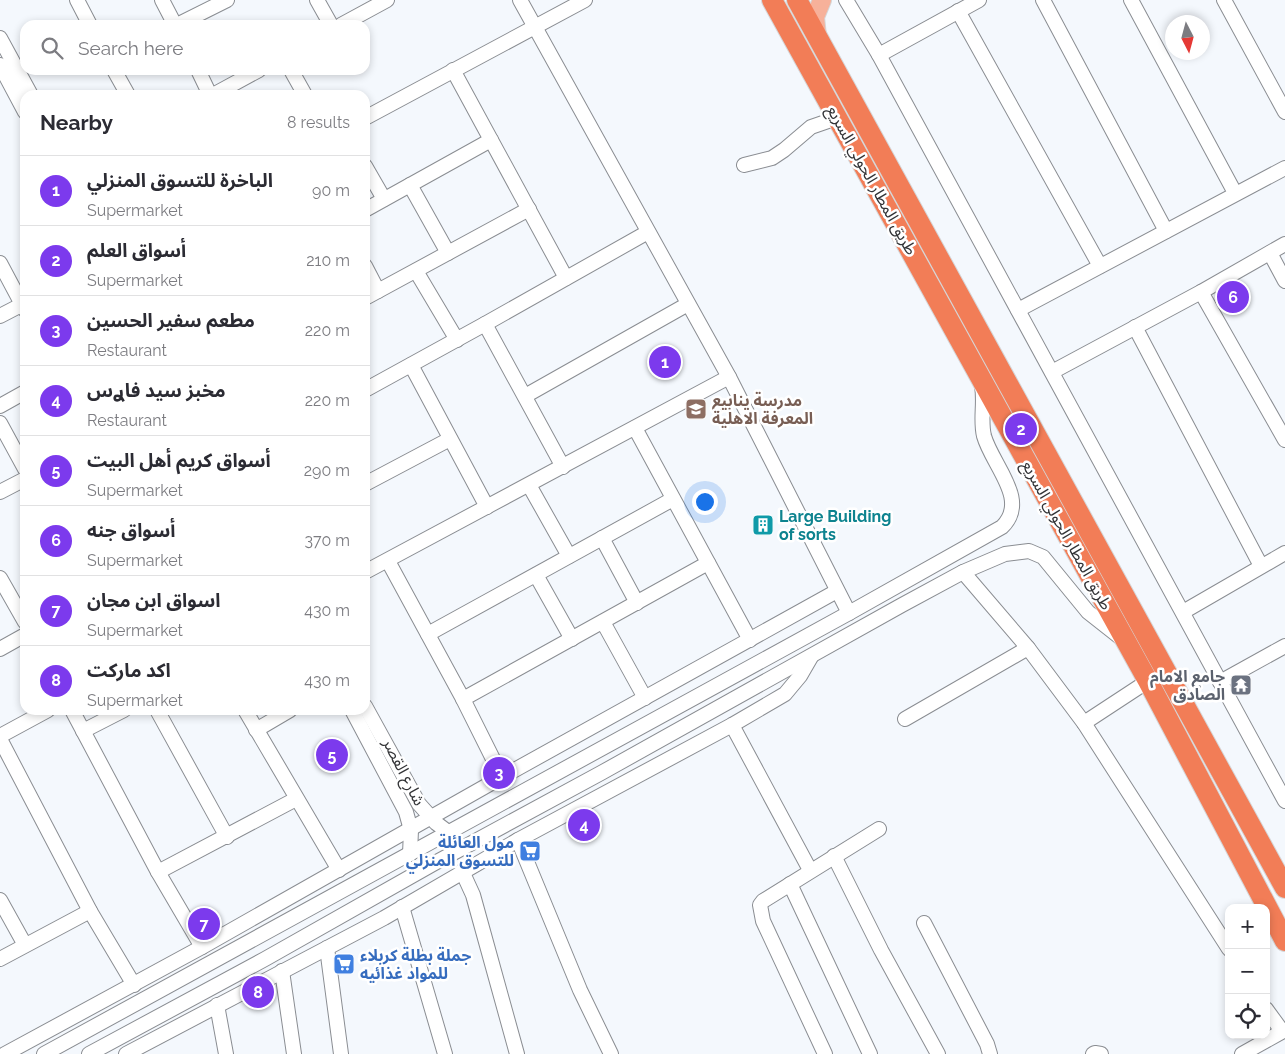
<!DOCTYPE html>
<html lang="en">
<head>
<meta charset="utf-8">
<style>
  :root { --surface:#fff; --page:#f7f7f7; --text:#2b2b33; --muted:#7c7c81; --line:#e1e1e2; --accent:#7c3aed }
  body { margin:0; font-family:Raleway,"Noto Sans Arabic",sans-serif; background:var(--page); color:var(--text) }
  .controls { position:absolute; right:15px; bottom:15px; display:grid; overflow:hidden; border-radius:10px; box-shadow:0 2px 8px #0003 }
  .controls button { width:45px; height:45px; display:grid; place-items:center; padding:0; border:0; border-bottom:1px solid var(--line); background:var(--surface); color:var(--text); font:25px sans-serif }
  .compass { position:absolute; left:1165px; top:15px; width:45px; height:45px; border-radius:50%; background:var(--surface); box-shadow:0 2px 8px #0003; rotate:174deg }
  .you { position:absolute; left:704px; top:501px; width:18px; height:18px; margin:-12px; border:4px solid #fff; border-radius:50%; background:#1a73e8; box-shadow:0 0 0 8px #1a73e833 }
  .badge { display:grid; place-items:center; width:32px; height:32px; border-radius:50%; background:var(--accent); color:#fff; font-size:16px; font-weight:700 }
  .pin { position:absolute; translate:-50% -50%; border:2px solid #fff; box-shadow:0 1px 5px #0006 }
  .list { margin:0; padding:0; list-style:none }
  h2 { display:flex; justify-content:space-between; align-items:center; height:65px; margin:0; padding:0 20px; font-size:21px }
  h2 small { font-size:16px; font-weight:400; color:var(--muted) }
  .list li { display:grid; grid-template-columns:32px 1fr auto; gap:15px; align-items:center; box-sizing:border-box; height:70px; padding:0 20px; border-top:1px solid var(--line) }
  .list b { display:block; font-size:19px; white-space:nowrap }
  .list p { margin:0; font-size:16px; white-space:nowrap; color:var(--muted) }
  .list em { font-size:16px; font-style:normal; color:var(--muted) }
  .icon { flex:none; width:28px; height:28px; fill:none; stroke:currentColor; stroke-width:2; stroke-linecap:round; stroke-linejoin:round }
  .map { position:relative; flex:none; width:1285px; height:1054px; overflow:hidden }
  .search { position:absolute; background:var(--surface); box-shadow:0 2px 8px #0003; left:20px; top:20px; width:350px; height:55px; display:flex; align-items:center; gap:12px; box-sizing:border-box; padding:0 18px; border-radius:15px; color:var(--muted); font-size:19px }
  .panel { position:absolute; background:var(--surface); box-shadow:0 2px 8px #0003; left:20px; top:90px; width:350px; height:625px; border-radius:15px }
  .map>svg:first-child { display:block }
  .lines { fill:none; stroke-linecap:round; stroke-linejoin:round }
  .minor-casing { stroke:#8a8d92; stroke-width:16 }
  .major-casing { stroke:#d6d6d7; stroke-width:20 }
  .highway-casing { stroke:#d6d6d7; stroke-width:22 }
  .minor { stroke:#fff; stroke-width:14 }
  .major { stroke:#f7b19a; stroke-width:18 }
  .highway { stroke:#f27d57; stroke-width:20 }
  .labels { text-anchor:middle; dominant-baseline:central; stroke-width:5; stroke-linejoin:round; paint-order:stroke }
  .street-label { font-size:16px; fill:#333437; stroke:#fff }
  .education-label { font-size:16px; font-weight:bold; fill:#785e54; stroke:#fff; text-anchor:start }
  .culture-label { font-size:16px; font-weight:bold; fill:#0d838f; stroke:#fff; text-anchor:start }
  .worship-label { font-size:16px; font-weight:bold; fill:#5b616d; stroke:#fff; text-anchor:end }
  .shop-label { font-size:16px; font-weight:bold; fill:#366cbe; stroke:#fff; text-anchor:end }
</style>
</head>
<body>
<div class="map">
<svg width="1285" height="1054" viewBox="0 0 1285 1054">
  <rect width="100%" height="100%" fill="#f4f8fd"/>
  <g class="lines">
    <g class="minor-casing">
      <g id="minor">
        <polyline points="77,0 90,25"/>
        <polyline points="162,0 175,25"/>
        <polyline points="317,0 331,25"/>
        <polyline points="520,0 729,377 849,613"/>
        <polyline points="846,0 879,55 1285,801"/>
        <polyline points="1043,0 1166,231"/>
        <polyline points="1131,0 1235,193"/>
        <polyline points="1224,0 1285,112"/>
        <polyline points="958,11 1100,266"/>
        <polyline points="177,25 227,0"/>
        <polyline points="341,25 387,0"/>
        <polyline points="0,38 31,95"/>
        <polyline points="879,55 979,0"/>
        <polyline points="0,65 25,112"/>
        <polyline points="114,70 128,95"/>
        <polyline points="198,70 210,95"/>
        <polyline points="291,70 305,95"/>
        <polyline points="453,70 566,278"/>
        <polyline points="213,95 259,70"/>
        <polyline points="365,118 585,0"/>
        <polyline points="744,165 772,158 784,150 811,127 837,118"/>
        <polyline points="365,166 384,199"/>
        <polyline points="410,185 448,253"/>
        <polyline points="365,210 491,140"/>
        <polyline points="1270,253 1285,281"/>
        <polyline points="0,263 25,310"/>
        <polyline points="365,266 378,291"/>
        <polyline points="416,271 457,340"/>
        <polyline points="1201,292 1285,440"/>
        <polyline points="365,298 529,209"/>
        <polyline points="1018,310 1285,168"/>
        <polyline points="0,316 25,303"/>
        <polyline points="485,324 563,467"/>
        <polyline points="1135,327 1261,566"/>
        <polyline points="411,365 487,507"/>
        <polyline points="1052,372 1201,292 1285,244"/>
        <polyline points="365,390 485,324 648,232"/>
        <polyline points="525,396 688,304"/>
        <polyline points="0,406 25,392"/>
        <polyline points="0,423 25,469"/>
        <polyline points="635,428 750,640"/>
        <polyline points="365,484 450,439"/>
        <polyline points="529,485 569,556"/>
        <polyline points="0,492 25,479"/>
        <polyline points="602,538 637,603"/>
        <polyline points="388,561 463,699 502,777"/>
        <polyline points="365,572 729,377"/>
        <polyline points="963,572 1028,648 1084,723 1229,949"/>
        <polyline points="536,575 572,639"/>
        <polyline points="0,578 25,622"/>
        <polyline points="1183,612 1285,553"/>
        <polyline points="603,622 645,698"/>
        <polyline points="428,634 673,499"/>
        <polyline points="0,649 25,635"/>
        <polyline points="1220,682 1285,646"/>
        <polyline points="463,699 708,563"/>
        <polyline points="365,706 419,804 436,823 448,832"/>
        <polyline points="72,710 158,872 202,947"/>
        <polyline points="157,710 227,837"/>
        <polyline points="245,710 339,870"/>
        <polyline points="352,710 406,812 411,830 410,854"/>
        <polyline points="905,719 1028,648"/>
        <polyline points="1084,723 1148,681"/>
        <polyline points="732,725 810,870"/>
        <polyline points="256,730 290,710"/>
        <polyline points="83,731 124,710"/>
        <polyline points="0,736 48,710"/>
        <polyline points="0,739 90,911 134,985"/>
        <polyline points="518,840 580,990 611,1054"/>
        <polyline points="834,856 881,950 938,1054"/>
        <polyline points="462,871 473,895 517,1054"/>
        <polyline points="158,872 296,799"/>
        <polyline points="790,884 870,1054"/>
        <polyline points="0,900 25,945"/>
        <polyline points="402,907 445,1054"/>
        <polyline points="924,923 987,1044 990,1054"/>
        <polyline points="327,948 341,1054"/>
        <polyline points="0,959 90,911"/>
        <polyline points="282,971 294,1054"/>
        <polyline points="217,1005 226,1054"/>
        <polyline points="1266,1009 1282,1031"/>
        <polyline points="5,1054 202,947 502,777 837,591"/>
        <path d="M44 1054 849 613 1002 527C1030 500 992 465 984 436 980 420 985 403 982 386"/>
        <polyline points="89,1054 265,959 433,864 601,773 902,605 963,572 1005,554 1029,551 1043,557 1088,612 1121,638"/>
        <polyline points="126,1054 384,918 518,840 732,725 785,694 800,676 811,657"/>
        <polyline points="825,1054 763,921 760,905 763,901 879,829"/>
        <polyline points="1093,1054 1095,1053 1101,1054"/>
        <polyline points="1242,1054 1285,1030"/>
      </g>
    </g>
    <g class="major-casing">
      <polyline id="major" points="817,36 815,17 822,0"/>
    </g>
    <g class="highway-casing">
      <g id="highway">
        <polyline points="772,0 1148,681 1285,941"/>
        <polyline points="797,0 1285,888"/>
      </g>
    </g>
    <use href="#minor" class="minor"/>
    <use href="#major" class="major"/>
    <use href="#highway" class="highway"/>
  </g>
  <defs>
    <g id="school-square" transform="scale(1.125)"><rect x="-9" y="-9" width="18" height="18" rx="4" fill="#8d6e63" stroke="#fff"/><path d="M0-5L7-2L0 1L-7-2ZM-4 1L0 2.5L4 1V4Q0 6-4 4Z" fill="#fff"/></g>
    <g id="building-square" transform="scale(1.125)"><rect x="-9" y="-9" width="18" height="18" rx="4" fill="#0f9aa8" stroke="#fff"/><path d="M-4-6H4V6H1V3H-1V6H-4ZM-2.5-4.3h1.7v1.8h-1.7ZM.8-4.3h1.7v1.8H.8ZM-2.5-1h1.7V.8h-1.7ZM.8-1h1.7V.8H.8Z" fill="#fff"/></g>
    <g id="temple-square" transform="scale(1.125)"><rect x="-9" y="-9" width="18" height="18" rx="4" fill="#6b7280" stroke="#fff"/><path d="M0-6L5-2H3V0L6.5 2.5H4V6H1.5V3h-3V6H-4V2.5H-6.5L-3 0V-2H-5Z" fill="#fff"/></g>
    <g id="supermarket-square" transform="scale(1.125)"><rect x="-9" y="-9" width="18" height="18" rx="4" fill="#3f7fe0" stroke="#fff"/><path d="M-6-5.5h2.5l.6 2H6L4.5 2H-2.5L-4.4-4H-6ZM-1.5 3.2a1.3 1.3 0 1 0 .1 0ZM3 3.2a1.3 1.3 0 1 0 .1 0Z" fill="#fff"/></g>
  </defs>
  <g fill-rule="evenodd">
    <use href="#school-square" x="696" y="409"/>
    <use href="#building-square" x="763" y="525"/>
    <use href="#temple-square" x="1241" y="685"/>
    <use href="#supermarket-square" x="530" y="851"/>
    <use href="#supermarket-square" x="344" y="964"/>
  </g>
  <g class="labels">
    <g class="street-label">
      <text transform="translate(872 180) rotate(61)">طريق المطار الحولي السريع</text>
      <text transform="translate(1067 535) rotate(61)">طريق المطار الحولي السريع</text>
      <text transform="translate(404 772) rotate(63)">شارع القصر</text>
    </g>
    <g class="education-label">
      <text x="712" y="400">مدرسة ينابيع<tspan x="712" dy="18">المعرفة الاهلية</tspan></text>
    </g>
    <g class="culture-label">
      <text x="779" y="516">Large Building<tspan x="779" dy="18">of sorts</tspan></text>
    </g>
    <g class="worship-label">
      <text x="1225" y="676">جامع الامام<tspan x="1225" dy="18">الصادق</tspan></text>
    </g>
    <g class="shop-label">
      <text x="514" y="842">مول العائلة<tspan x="514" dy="18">للتسوق المنزلي</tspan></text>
      <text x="360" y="955" text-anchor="start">جملة بطلة كربلاء<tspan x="360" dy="18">للمواد غذائيه</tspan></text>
    </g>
  </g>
</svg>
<div class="controls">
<button>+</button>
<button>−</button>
<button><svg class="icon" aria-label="locate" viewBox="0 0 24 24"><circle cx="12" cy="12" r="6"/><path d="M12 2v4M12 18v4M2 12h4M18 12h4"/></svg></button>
</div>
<svg class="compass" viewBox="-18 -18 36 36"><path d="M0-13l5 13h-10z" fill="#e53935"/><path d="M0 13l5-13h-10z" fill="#7c7c81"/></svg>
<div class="you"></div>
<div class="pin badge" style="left:665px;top:362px">1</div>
<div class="pin badge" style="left:1021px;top:429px">2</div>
<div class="pin badge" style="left:499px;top:773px">3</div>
<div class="pin badge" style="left:584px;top:825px">4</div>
<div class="pin badge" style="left:332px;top:755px">5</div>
<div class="pin badge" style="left:1233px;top:297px">6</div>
<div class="pin badge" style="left:204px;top:924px">7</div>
<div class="pin badge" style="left:258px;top:992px">8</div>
<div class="search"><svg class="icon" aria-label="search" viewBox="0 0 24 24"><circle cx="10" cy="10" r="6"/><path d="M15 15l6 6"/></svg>Search here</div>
<section class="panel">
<h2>Nearby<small>8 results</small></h2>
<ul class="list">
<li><span class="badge">1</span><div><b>الباخرة للتسوق المنزلي</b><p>Supermarket</p></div><em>90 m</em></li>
<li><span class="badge">2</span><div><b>أسواق العلم</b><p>Supermarket</p></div><em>210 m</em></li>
<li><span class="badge">3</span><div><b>مطعم سفير الحسين</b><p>Restaurant</p></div><em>220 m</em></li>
<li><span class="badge">4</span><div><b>مخبز سيد فاࢪس</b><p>Restaurant</p></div><em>220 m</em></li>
<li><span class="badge">5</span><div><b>أسواق كريم أهل البيت</b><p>Supermarket</p></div><em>290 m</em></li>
<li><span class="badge">6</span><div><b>أسواق جنه</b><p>Supermarket</p></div><em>370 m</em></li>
<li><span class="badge">7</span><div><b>اسواق ابن مجان</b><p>Supermarket</p></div><em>430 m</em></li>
<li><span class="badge">8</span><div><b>اكد ماركت</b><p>Supermarket</p></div><em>430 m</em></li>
</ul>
</section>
</div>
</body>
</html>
